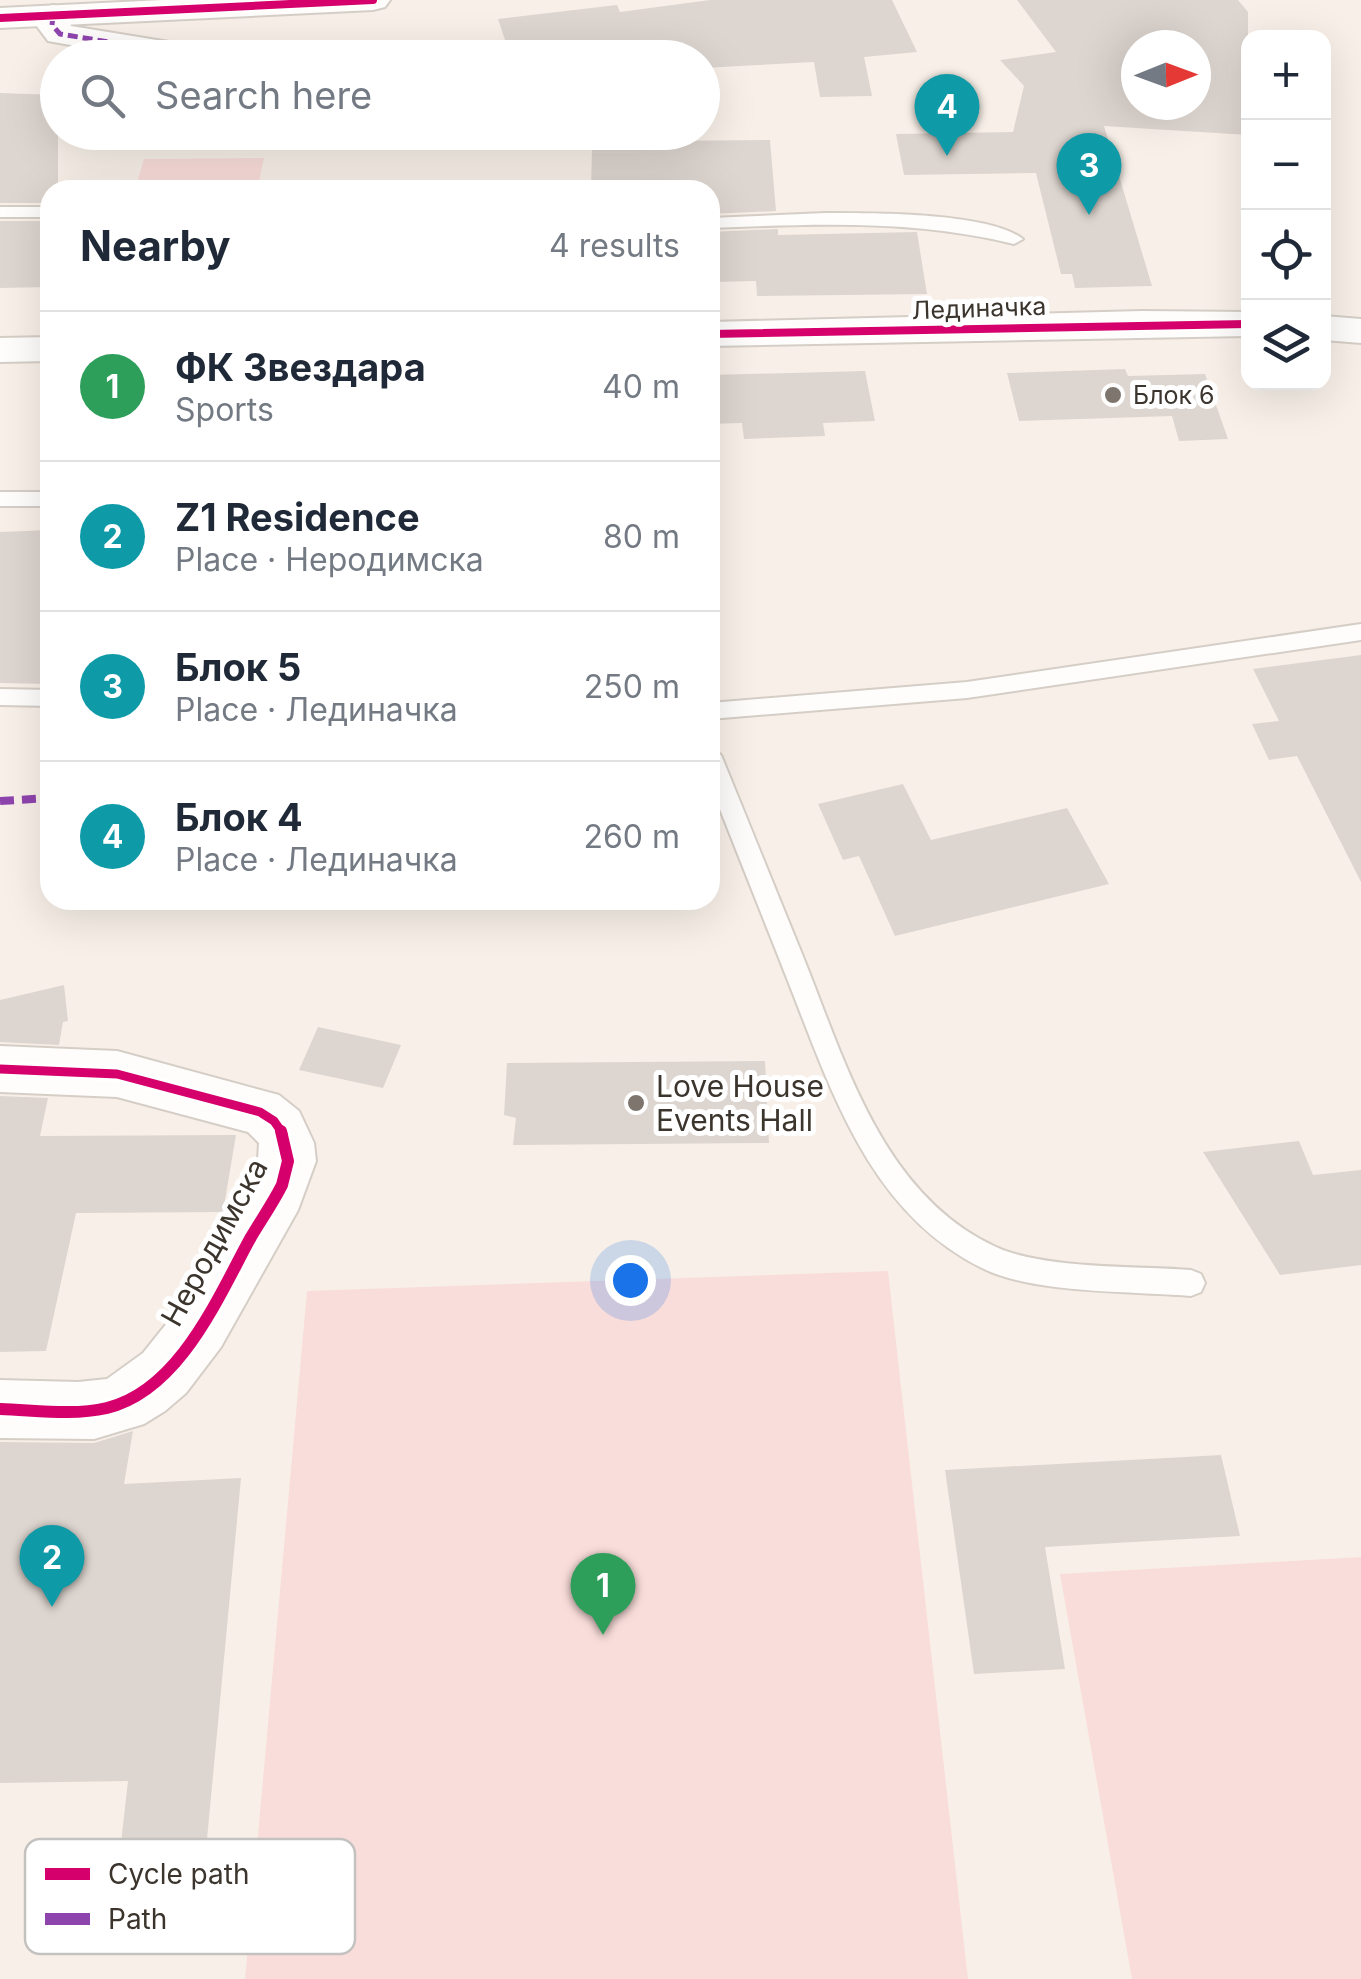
<!DOCTYPE html>
<html lang="en">
<head>
<meta charset="utf-8">
<style>
  :root { --surface:#fff; --page:#f2f2f3; --text:#1f2937; --muted:#747a83; --line:#e0e1e3; --accent:#7c3aed }
  body { margin:0; font-family:Inter,sans-serif; background:var(--page); color:var(--text) }
  .controls { position:absolute; right:30px; top:30px; display:grid; overflow:hidden; border-radius:20px; box-shadow:0 10px 40px #0002 }
  .controls button { width:90px; height:90px; display:grid; place-items:center; padding:0; border:0; border-bottom:2px solid var(--line); background:var(--surface); color:var(--text); font:50px sans-serif }
  .compass { position:absolute; left:1121px; top:30px; width:90px; height:90px; border-radius:50%; background:var(--surface); box-shadow:0 10px 40px #0002; rotate:89deg }
  .you { position:absolute; left:630px; top:1280px; width:35px; height:35px; margin:-25px; border:8px solid #fff; border-radius:50%; background:#1a73e8; box-shadow:0 0 0 15px #1a73e833 }
  .badge { display:grid; place-items:center; width:65px; height:65px; border-radius:50%; background:var(--accent); color:#fff; font-size:32px; font-weight:700 }
  .pin { position:absolute; translate:-50% -82px; filter:drop-shadow(0 2px 5px #0008) }
  .pin::after { content:''; position:absolute; top:52px; width:35px; height:30px; background:inherit; clip-path:polygon(0 0,100% 0,50% 100%) }
  .list { margin:0; padding:0; list-style:none }
  h2 { display:flex; justify-content:space-between; align-items:center; height:130px; margin:0; padding:0 40px; font-size:42px }
  h2 small { font-size:32px; font-weight:400; color:var(--muted) }
  .list li { display:grid; grid-template-columns:65px 1fr auto; gap:30px; align-items:center; box-sizing:border-box; height:150px; padding:0 40px; border-top:2px solid var(--line) }
  .list b { display:block; font-size:38px; white-space:nowrap }
  .list p { margin:0; font-size:32px; white-space:nowrap; color:var(--muted) }
  .list em { font-size:32px; font-style:normal; color:var(--muted) }
  .icon { flex:none; width:55px; height:55px; fill:none; stroke:currentColor; stroke-width:2; stroke-linecap:round; stroke-linejoin:round }
  .map { position:relative; flex:none; width:1361px; height:1979px; overflow:hidden }
  .search { position:absolute; background:var(--surface); box-shadow:0 10px 40px #0002; left:40px; top:40px; width:680px; height:110px; display:flex; align-items:center; gap:25px; box-sizing:border-box; padding:0 35px; border-radius:55px; color:var(--muted); font-size:38px }
  .panel { position:absolute; background:var(--surface); box-shadow:0 10px 40px #0002; left:40px; top:180px; width:680px; height:730px; border-radius:30px }
  .map>svg:first-child { display:block }
  .green { fill:#f9ddda }
  .building { fill:#ddd5cf; fill-rule:evenodd }
  .lines { fill:none; stroke-linecap:round; stroke-linejoin:round }
  .service-casing { stroke:#d5cec6; stroke-width:4 }
  .minor-casing { stroke:#d5cec6; stroke-width:4 }
  .tertiary-casing { stroke:#d5cec6; stroke-width:4 }
  .service { fill:#fefdfc; fill-rule:evenodd }
  .minor { fill:#fefdfc; fill-rule:evenodd }
  .tertiary { fill:#fefdfc; fill-rule:evenodd }
  .quiet-far1 { stroke:#8e44ad; stroke-width:5; stroke-dasharray:10 5; stroke-linecap:butt }
  .quiet { stroke:#8e44ad; stroke-width:8; stroke-dasharray:14 8; stroke-linecap:butt }
  .cycleway-far2-casing { stroke:#fff; stroke-width:11 }
  .cycleway-far1-casing { stroke:#fff; stroke-width:15 }
  .cycleway-casing { stroke:#fff; stroke-width:19 }
  .cycleway-far2 { stroke:#d6006c; stroke-width:8 }
  .cycleway-far1 { stroke:#d6006c; stroke-width:9 }
  .cycleway { stroke:#d6006c; stroke-width:12 }
  .poi-dot { fill:#7e766e; stroke:#fff; stroke-width:4 }
  .labels { text-anchor:middle; dominant-baseline:central; stroke-width:10; stroke-linejoin:round; paint-order:stroke }
  .far-street-label { font-size:25px; fill:#3c352d; stroke:#fff }
  .far-poi-label { font-size:25px; fill:#3c352d; stroke:#fff; text-anchor:start }
  .poi-label { font-size:30px; fill:#3c352d; stroke:#fff; text-anchor:start }
  .street-label { font-size:30px; fill:#3c352d; stroke:#fff }
  .key { fill:#fff; stroke:#c4c2c0; stroke-width:2.5 }
  .key-label { font-size:28px; fill:#3c352d }
</style>
</head>
<body>
<div class="map">
<svg width="1361" height="1979" viewBox="0 0 1361 1979">
  <rect width="100%" height="100%" fill="#f8f0e8"/>
  <g class="green">
    <polygon points="264,158 257,190 135,190 144,159"/>
    <polygon points="888,1271 968,1979 245,1979 307,1291"/>
    <polygon points="1361,1557 1361,1979 1132,1979 1060,1574"/>
  </g>
  <g class="building">
    <polygon points="710,0 892,0 917,52 864,57 872,96 820,97 814,62 702,68 702,58 511,58 498,19 617,5 620,12"/>
    <path d="M1017 0H1238L1248 12V135L1104 126 1152 286 1075 288 1072 274H1061L1036 173 904 175 896 134 1013 132 1024 86 1000 60 1056 52ZM1136 45H1196V105H1136Z"/>
    <polygon points="0,93 58,95 58,190 50,190 50,203 0,203"/>
    <polygon points="770,140 776,211 710,214 710,190 591,190 592,149 661,149 660,141"/>
    <polygon points="0,221 50,221 50,287 0,288"/>
    <polygon points="778,229 778,235 917,232 927,294 757,296 756,281 710,282 710,232"/>
    <polygon points="1125,369 1128,376 1205,374 1228,439 1179,441 1172,416 1019,421 1007,373"/>
    <polygon points="865,371 875,421 823,423 825,436 744,439 742,423 710,424 710,375"/>
    <polygon points="50,530 50,684 0,683 0,532"/>
    <polygon points="1361,655 1361,882 1297,756 1269,760 1252,724 1279,721 1253,669"/>
    <polygon points="903,784 931,840 1067,808 1109,884 895,936 859,856 843,860 818,804"/>
    <polygon points="64,985 68,1021 63,1022 59,1045 0,1042 0,1000"/>
    <polygon points="318,1027 401,1045 383,1088 299,1070"/>
    <polygon points="765,1061 769,1143 513,1145 516,1118 504,1115 507,1063"/>
    <polygon points="0,1096 48,1098 40,1136 236,1135 223,1212 76,1213 46,1351 0,1352"/>
    <polygon points="1299,1141 1313,1175 1361,1170 1361,1265 1280,1275 1203,1152"/>
    <polygon points="133,1431 124,1484 241,1478 203,1882 116,1887 128,1781 0,1783 0,1442 94,1443"/>
    <polygon points="1221,1455 1240,1536 1045,1547 1065,1669 974,1674 945,1470"/>
  </g>
  <g class="lines">
    <g class="service-casing">
      <g id="service">
        <rect x="0" y="207" width="50" height="10"/>
        <path d="M825 213C871 213 988 212 1023 239L1014 244C913 219 814 224 710 228V218Z"/>
        <rect x="0" y="492" width="50" height="14"/>
        <polygon points="1361,624 1361,640 967,698 710,719 710,703 967,682"/>
        <polygon points="0,689 50,690 50,706 0,705"/>
        <path d="M710 747 721 755C749 823 776 891 804 959 846 1064 883 1195 996 1247 1043 1269 1138 1266 1191 1270L1201 1274 1205 1283 1201 1292 1191 1296C1132 1291 1033 1294 982 1268 869 1212 831 1090 788 981 762 915 736 850 710 784Z"/>
      </g>
    </g>
    <g class="minor-casing">
      <g id="minor">
        <polygon points="53,5 64,8 71,26 206,48 218,51 222,58 143,58 48,41 36,25 42,8"/>
        <polygon points="1142,311 1248,312 1248,336 710,346 710,322"/>
        <polygon points="1324,316 1361,319 1361,343 1324,340"/>
        <polygon points="50,337 50,361 0,362 0,338"/>
        <polygon points="0,1046 117,1051 279,1095 299,1111 314,1143 316,1161 298,1210 221,1347 186,1393 165,1411 144,1424 94,1439 0,1438 0,1380 78,1382 107,1379 143,1353 179,1308 257,1177 259,1143 248,1132 117,1097 0,1092"/>
      </g>
    </g>
    <g class="tertiary-casing">
      <polygon id="tertiary" points="163,0 390,0 385,7 373,10 0,28 0,8"/>
    </g>
    <use href="#service" class="service"/>
    <use href="#minor" class="minor"/>
    <use href="#tertiary" class="tertiary"/>
    <polyline class="quiet-far1" points="53,15 52,25 60,34 206,58"/>
    <polyline class="quiet" points="0,801 50,798"/>
    <g class="cycleway-far2-casing">
      <g id="cycleway-far2">
        <polyline points="0,18 373,0"/>
        <polyline points="710,334 1248,324"/>
      </g>
    </g>
    <g class="cycleway-far1-casing">
      <polyline id="cycleway-far1" points="0,1069 117,1074 260,1112 274,1121 283,1134"/>
    </g>
    <g class="cycleway-casing">
      <path id="cycleway" d="M0 1409C35 1410 72 1416 107 1408 180 1390 218 1297 251 1237 261 1220 273 1203 282 1185L288 1161 281 1131"/>
    </g>
    <use href="#cycleway-far2" class="cycleway-far2"/>
    <use href="#cycleway-far1" class="cycleway-far1"/>
    <use href="#cycleway" class="cycleway"/>
  </g>
  <g class="poi-dot">
    <circle cx="1113" cy="395" r="10"/>
    <circle cx="636" cy="1103" r="10"/>
  </g>
  <g class="labels">
    <g class="far-street-label">
      <text transform="translate(979 308) rotate(-2)">Лединачка</text>
    </g>
    <g class="far-poi-label">
      <text x="1133" y="395">Блок 6</text>
    </g>
    <g class="poi-label">
      <text x="656" y="1086">Love House<tspan x="656" dy="34">Events Hall</tspan></text>
    </g>
    <g class="street-label">
      <text transform="translate(214 1242) rotate(-61)">Неродимска</text>
    </g>
  </g>
  <rect x="25" y="1839" width="330" height="115" rx="15" class="key"/>
  <rect x="45" y="1868" width="45" height="12" fill="#d6006c"/>
  <rect x="45" y="1913" width="45" height="12" fill="#8e44ad"/>
  <g class="key-label">
    <text x="108" y="1884">Cycle path</text>
    <text x="108" y="1929">Path</text>
  </g>
</svg>
<div class="controls">
<button>+</button>
<button>−</button>
<button><svg class="icon" aria-label="locate" viewBox="0 0 24 24"><circle cx="12" cy="12" r="6"/><path d="M12 2v4M12 18v4M2 12h4M18 12h4"/></svg></button>
<button><svg class="icon" aria-label="layers" viewBox="0 0 24 24"><path d="M12 4l9 5-9 5-9-5zM3 14l9 5 9-5"/></svg></button>
</div>
<svg class="compass" viewBox="-18 -18 36 36"><path d="M0-13l5 13h-10z" fill="#e53935"/><path d="M0 13l5-13h-10z" fill="#747a83"/></svg>
<div class="you"></div>
<div class="pin badge" style="left:603px;top:1635px;background:#2e9e5b">1</div>
<div class="pin badge" style="left:52px;top:1607px;background:#0f9aa8">2</div>
<div class="pin badge" style="left:1089px;top:215px;background:#0f9aa8">3</div>
<div class="pin badge" style="left:947px;top:156px;background:#0f9aa8">4</div>
<div class="search"><svg class="icon" aria-label="search" viewBox="0 0 24 24"><circle cx="10" cy="10" r="6"/><path d="M15 15l6 6"/></svg>Search here</div>
<section class="panel">
<h2>Nearby<small>4 results</small></h2>
<ul class="list">
<li><span class="badge" style="background:#2e9e5b">1</span><div><b>ФК Звездара</b><p>Sports</p></div><em>40 m</em></li>
<li><span class="badge" style="background:#0f9aa8">2</span><div><b>Z1 Residence</b><p>Place · Неродимска</p></div><em>80 m</em></li>
<li><span class="badge" style="background:#0f9aa8">3</span><div><b>Блок 5</b><p>Place · Лединачка</p></div><em>250 m</em></li>
<li><span class="badge" style="background:#0f9aa8">4</span><div><b>Блок 4</b><p>Place · Лединачка</p></div><em>260 m</em></li>
</ul>
</section>
</div>
</body>
</html>
